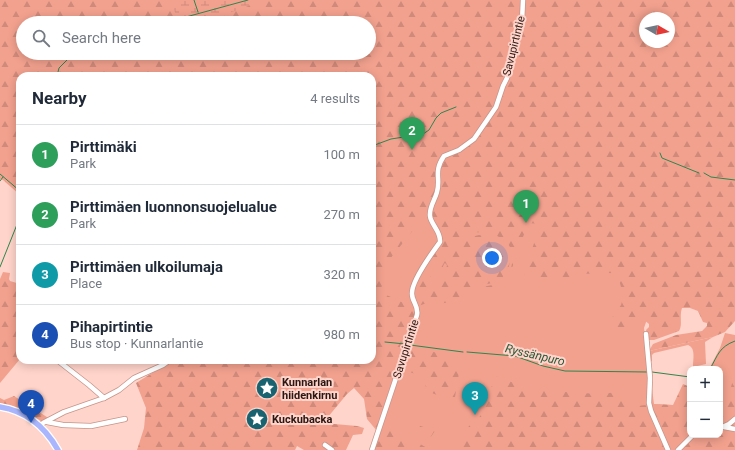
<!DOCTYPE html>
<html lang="en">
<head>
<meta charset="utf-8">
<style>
  :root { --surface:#fff; --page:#f2f2f3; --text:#1f2937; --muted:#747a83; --line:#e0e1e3; --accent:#ea580c }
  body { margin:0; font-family:Roboto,sans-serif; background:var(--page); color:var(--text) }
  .controls { position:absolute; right:12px; bottom:12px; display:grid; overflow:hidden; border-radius:8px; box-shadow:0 2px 10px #0003 }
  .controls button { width:36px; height:36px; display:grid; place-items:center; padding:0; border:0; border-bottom:1px solid var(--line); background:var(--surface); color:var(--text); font:20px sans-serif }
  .compass { position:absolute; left:639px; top:12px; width:36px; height:36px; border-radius:50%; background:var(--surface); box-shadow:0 2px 10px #0003; rotate:99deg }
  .you { position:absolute; left:492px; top:258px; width:14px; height:14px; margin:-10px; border:3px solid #fff; border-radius:50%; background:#1a73e8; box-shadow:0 0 0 6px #1a73e833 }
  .badge { display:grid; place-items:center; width:26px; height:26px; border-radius:50%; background:var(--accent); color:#fff; font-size:13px; font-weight:700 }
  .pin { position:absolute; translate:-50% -33px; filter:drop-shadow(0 1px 2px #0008) }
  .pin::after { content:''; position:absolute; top:21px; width:14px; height:12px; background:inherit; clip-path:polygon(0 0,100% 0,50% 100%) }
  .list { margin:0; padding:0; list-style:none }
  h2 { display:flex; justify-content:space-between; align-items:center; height:52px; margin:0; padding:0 16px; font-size:17px }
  h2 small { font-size:13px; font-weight:400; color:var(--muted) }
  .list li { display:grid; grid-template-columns:26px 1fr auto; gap:12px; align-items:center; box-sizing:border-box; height:60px; padding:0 16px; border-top:1px solid var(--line) }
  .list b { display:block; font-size:15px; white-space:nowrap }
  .list p { margin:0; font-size:13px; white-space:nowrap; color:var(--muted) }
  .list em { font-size:13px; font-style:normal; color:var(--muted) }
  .icon { flex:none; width:22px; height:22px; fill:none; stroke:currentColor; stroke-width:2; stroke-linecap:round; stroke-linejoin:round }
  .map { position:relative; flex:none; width:735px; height:450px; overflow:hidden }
  .search { position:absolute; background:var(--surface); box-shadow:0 2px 10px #0003; left:16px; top:16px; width:360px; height:44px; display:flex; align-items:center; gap:10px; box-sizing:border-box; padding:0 14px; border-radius:22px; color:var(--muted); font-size:15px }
  .panel { position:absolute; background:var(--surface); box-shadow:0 2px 10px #0003; left:16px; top:72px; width:360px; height:292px; border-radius:12px }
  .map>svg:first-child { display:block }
  .green { fill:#f2a18e; fill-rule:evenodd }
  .forest { fill:url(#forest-firs); fill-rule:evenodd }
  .wetland { fill:url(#wetland-marsh) }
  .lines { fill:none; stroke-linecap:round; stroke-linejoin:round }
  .stream { stroke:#2e864e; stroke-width:1 }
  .minor-casing { stroke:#c69489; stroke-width:6 }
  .major-casing { stroke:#fff; stroke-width:8 }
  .minor { stroke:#fff; stroke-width:4.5 }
  .major { stroke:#a9b6fd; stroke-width:5.5 }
  .labels { text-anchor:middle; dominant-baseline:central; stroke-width:4; stroke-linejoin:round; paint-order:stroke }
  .street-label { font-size:11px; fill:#2a1713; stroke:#ffd4ca }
  .poi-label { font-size:11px; font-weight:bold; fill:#2a1713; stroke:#ffd4ca; text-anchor:start }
  .water-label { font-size:12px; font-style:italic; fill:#285939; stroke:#ffd4ca }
</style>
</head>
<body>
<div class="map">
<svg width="735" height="450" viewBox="0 0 735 450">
  <defs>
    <pattern id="forest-firs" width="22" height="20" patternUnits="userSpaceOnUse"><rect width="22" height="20" fill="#f2a18e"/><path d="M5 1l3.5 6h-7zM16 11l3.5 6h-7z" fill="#d08a7a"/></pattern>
    <pattern id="wetland-marsh" width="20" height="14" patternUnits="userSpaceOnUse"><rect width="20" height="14" fill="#f2a18e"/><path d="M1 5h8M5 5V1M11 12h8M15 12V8" fill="none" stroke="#d08a7a"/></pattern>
  </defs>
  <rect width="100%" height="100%" fill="#ffd4ca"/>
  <g class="green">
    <path d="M0 0H735L722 101 644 328 654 404 690 406V435H720V369H709L720 348 725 333 735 335V379L726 450H371L386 402 372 305V76L369 53V23H23V53L20 76ZM645 18H669V42H645Z"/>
    <path d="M713 337 705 342 706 364 693 367C693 359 696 348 688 345L654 353 652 355V361L650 362 649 351Z"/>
  </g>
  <g class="forest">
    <path d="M0 0H522L521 18 506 75 488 115 473 135 466 142 443 154 436 173 435 195 426 214 390 259 380 292 417 309 377 431 367 419 364 399 354 388 347 394 323 423 357 426 364 428 362 434 353 435 346 450H304L297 446 295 450H137L144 428 146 408 136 383 173 360H372V76H20V195L3 180 0 179ZM23 23H369V53H23Z"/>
    <polygon points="525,0 593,0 560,33 546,41 523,65 511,74 510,73"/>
    <path d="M595 0H735V321L725 332 713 337 649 351 653 344 676 335 702 331 707 326V323L703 322 698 311 690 308H682C679 317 683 324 679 331L654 340H649L647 337 646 330 649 327V324L639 316C632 318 629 321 628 329 623 328 615 327 612 324 611 322 611 320 612 318 614 313 619 309 621 305 624 298 621 276 613 273L579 274 575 281 524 275 540 224 528 223 507 282 504 285 481 290 482 287 503 283C520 260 515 236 484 233 479 232 474 232 469 234 463 235 458 240 451 238 441 236 429 221 431 211 433 205 440 197 440 192 441 189 439 185 439 183 438 175 441 166 443 159L468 146 496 110 507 83 522 69 543 47 562 35ZM645 18H669V42H645Z"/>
    <path d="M479 235C498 236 514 246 509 266 507 272 504 277 498 281L471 289 458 301 444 303 438 305 424 304 418 306C409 286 417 285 425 268L427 266 429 267 431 276 426 285 429 289H437L439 288 437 285 438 281 446 279 445 274 447 265 445 263 444 264 442 269 437 268 436 271H435L431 266 428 264 437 250 442 239 447 242 448 247 449 245C460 244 468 237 479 235Z"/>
    <polygon points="3,272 10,273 9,279 10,281 20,284 20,359 0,383 0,279"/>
    <polygon points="408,348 440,353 461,361 455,397 447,399 427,391 423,376 402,370"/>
    <path d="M735 373V450H460C459 443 465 430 470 425 473 422 476 422 478 419 487 408 490 390 495 376L534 390 599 394 619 392 622 396 629 407 654 404 673 405 683 384 690 387V435H720V397L724 398 729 394Z"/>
    <path d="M14 396 50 419 42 422C30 413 16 409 0 406V398L4 400Z"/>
    <polygon points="409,422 435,431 430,438 406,428"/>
    <polygon points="382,423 386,424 427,448 426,450 373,450"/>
  </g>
  <path class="wetland" d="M178 0H252V4C239 11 224 12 214 23H178L174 9Z"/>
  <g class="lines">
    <g class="stream">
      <polyline points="194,0 198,12"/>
      <polyline points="164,23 248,0"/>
      <polyline points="57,76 59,68 74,53"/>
      <polyline points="372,146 391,139 423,134 429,130 436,118 441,113 456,107"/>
      <polyline points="660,153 662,158 699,173"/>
      <polyline points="704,173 711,177 735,180"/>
      <polyline points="0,174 20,191"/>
      <polyline points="0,181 3,177"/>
      <polyline points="0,267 20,217"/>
      <polyline points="385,342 405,344"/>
      <polyline points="410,345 463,352"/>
      <polyline points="467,352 515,356 543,366 565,371 647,372"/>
      <path d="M710 369C718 355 719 347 735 341"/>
      <polyline points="652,372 690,377"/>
    </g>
    <g class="minor-casing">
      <g id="minor">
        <polyline points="646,334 650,378 649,403 651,411 668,450"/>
        <polyline points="57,360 89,385 104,398"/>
        <polyline points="47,422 63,425 91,426 125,419"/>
        <polyline points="40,426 43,423 64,412 104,398 119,390 134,378 163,365 170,360"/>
        <polyline points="724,427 735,429"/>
        <polyline points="720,428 729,424 735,419"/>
        <polyline points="325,445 332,450"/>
        <path d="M372 450 417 315C419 306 412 302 412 294 411 281 432 253 440 242 441 231 431 225 430 216 429 207 435 200 437 192 441 178 433 172 444 156L459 150 474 139 496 107 503 86 507 78 522 21 523 0"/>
        <polyline points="678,450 693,435"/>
      </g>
    </g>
    <g class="major-casing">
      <path id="major" d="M0 407C26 411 45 427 58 450"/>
    </g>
    <use href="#minor" class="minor"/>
    <use href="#major" class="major"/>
  </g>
  <defs>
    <g id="sight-disc" transform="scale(1.15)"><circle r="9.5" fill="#196371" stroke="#ffd4ca"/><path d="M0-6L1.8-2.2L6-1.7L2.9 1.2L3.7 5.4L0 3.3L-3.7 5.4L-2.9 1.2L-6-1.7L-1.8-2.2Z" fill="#fff"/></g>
  </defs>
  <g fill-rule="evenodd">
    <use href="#sight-disc" x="267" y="388"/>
    <use href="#sight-disc" x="257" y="419"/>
  </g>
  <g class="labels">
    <g class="street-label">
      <text transform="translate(514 46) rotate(-76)">Savupirtintie</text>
      <text transform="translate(406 349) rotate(-72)">Savupirtintie</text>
    </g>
    <g class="poi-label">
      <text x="282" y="382">Kunnarlan<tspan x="282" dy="13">hiidenkirnu</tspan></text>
      <text x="272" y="419">Kuckubacka</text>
    </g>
    <g class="water-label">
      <text transform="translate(535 355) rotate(13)">Ryssänpuro</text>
    </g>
  </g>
</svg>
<div class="controls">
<button>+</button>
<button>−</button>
</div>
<svg class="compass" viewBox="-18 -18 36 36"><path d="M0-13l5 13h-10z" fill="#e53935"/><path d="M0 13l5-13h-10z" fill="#747a83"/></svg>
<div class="you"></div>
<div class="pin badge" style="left:526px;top:223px;background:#2e9e5b">1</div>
<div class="pin badge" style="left:412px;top:150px;background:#2e9e5b">2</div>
<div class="pin badge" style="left:475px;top:415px;background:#0f9aa8">3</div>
<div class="pin badge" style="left:31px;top:423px;background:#1a4fb4">4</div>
<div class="search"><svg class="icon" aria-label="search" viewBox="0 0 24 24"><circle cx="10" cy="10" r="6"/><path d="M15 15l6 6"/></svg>Search here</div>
<section class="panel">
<h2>Nearby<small>4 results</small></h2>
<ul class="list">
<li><span class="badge" style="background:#2e9e5b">1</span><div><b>Pirttimäki</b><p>Park</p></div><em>100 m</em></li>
<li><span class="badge" style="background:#2e9e5b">2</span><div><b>Pirttimäen luonnonsuojelualue</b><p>Park</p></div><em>270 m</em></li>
<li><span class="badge" style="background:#0f9aa8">3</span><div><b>Pirttimäen ulkoilumaja</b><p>Place</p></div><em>320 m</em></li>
<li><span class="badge" style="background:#1a4fb4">4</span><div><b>Pihapirtintie</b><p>Bus stop · Kunnarlantie</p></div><em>980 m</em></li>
</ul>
</section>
</div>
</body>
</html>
